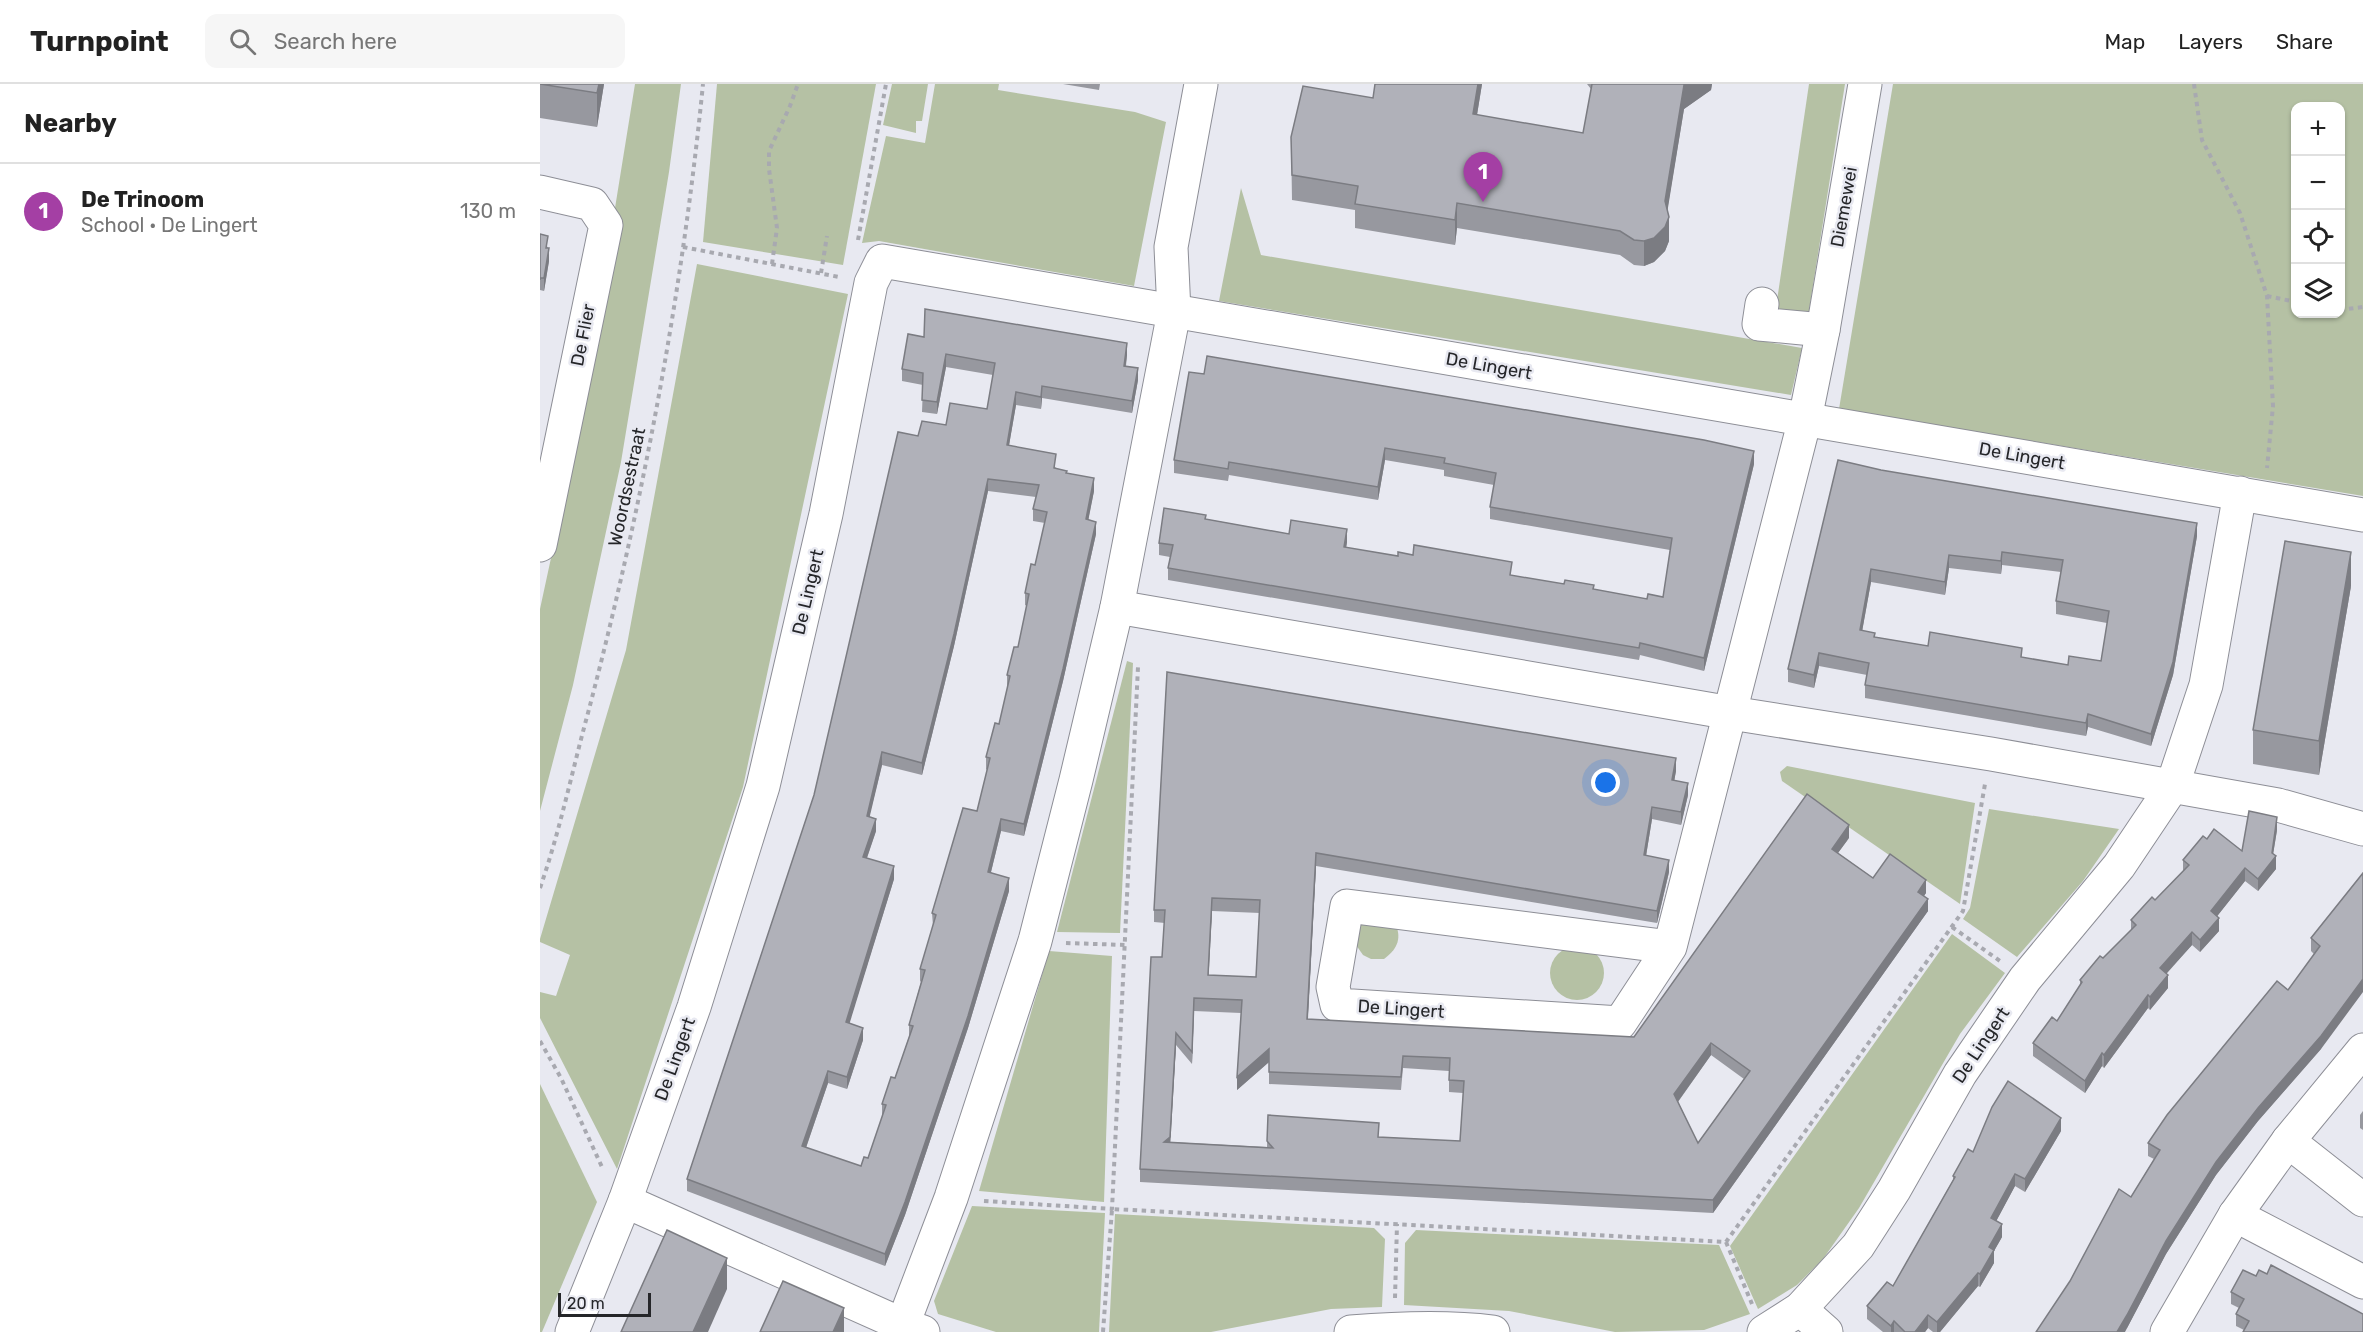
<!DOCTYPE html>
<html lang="en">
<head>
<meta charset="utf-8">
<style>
  :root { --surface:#fff; --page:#f6f6f6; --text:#222; --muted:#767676; --line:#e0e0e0; --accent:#a43fa4 }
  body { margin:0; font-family:Rubik,sans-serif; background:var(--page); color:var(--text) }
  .controls { position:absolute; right:18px; top:18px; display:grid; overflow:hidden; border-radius:12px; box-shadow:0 2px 4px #0004 }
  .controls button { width:54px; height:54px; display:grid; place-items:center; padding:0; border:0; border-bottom:2px solid var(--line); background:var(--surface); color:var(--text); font:30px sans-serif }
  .scale { position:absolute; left:18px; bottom:15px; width:93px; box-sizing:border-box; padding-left:6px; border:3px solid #252629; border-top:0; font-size:16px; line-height:21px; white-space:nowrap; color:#252629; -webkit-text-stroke:4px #e8e9f1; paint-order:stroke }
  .you { position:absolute; left:1066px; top:699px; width:21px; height:21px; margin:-15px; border:4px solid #fff; border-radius:50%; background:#1a73e8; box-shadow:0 0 0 9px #1a73e833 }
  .badge { display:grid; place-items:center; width:39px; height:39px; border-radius:50%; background:var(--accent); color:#fff; font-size:20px; font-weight:700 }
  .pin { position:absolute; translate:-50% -50px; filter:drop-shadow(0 2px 3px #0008) }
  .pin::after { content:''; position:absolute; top:32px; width:21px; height:18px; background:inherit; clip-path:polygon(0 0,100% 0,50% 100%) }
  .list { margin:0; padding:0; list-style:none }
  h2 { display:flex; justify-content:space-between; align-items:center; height:78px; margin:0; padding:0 24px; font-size:26px }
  h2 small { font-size:20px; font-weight:400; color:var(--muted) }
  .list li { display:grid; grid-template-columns:39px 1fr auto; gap:18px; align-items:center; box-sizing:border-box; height:96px; padding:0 24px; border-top:2px solid var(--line) }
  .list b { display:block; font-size:22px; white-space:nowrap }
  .list p { margin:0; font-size:20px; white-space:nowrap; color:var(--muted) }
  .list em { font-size:20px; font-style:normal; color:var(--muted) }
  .icon { flex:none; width:33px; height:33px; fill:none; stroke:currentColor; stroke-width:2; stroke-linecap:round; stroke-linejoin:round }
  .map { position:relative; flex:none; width:1823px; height:1248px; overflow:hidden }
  header { display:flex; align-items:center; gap:36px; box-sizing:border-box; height:84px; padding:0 30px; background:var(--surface); border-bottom:2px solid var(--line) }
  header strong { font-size:28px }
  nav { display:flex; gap:33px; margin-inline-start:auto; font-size:21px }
  .search { width:420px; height:54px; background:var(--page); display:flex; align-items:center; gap:15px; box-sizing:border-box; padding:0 21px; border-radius:12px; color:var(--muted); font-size:22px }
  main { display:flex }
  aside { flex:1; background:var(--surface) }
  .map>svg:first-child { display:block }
  .green { fill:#b5c1a4; fill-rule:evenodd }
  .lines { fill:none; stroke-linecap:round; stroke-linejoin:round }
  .minor-casing { stroke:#8d8e96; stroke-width:35 }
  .path { stroke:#a8a9b0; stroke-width:4; stroke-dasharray:4.5 4.5; stroke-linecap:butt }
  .minor { stroke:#fff; stroke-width:33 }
  .wall { fill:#97989f; fill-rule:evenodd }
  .shaded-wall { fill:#7b7c82 }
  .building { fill:#b0b1b9; stroke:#7b7c82; stroke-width:1.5; fill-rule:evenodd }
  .labels { text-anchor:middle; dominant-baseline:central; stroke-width:5; stroke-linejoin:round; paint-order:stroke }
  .street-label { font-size:18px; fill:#252629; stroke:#e8e9f1 }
</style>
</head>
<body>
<header>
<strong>Turnpoint</strong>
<div class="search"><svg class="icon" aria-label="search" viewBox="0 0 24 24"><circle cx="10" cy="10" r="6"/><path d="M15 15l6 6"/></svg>Search here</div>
<nav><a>Map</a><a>Layers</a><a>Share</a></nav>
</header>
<main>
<aside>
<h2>Nearby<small></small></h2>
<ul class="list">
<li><span class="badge">1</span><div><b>De Trinoom</b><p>School · De Lingert</p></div><em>130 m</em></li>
</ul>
</aside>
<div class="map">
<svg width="1823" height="1248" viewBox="0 0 1823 1248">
  <rect width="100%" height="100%" fill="#e8e9f1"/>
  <g class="green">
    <polygon points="95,0 141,0 129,88 81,378 33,601 0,727 0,525 41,335"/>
    <polygon points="177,0 336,0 303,181 163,158"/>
    <polygon points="352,0 388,0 382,37 376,37 376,49 343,41"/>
    <polygon points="395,0 459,0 458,6 595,28 626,38 594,202 339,157 322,159 346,52 385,59"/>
    <polygon points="1269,0 1305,0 1268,233 1235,230"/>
    <path d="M1353 0H1823V412L1299 325ZM1756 22H1800V230H1756Z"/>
    <polygon points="701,104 721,171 1262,264 1251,311 679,217"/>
    <polygon points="157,180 308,210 203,703 77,1085 0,934 0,908 16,912 30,871 0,858 0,855 86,566"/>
    <polygon points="587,577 593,579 580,849 517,848"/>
    <polygon points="1247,682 1435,719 1420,820 1242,697 1240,688"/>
    <polygon points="1449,725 1579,745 1543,797 1477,873 1423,835 1430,824"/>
    <path d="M819 838 856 841C862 856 856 866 844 875H831L823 871 816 861Z"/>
    <polygon points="1412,850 1465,889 1420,950 1319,1124 1283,1175 1257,1201 1218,1225 1190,1162"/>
    <circle cx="1037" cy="889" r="27"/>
    <polygon points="509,867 572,872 564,1118 439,1107"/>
    <polygon points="0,1000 57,1118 2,1248 0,1248"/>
    <polygon points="432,1122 565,1129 559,1248 456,1248 398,1230 394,1217"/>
    <polygon points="575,1130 834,1144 845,1155 842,1223 791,1225 671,1248 569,1248"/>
    <polygon points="876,1146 1179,1161 1210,1230 1164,1246 1075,1248 969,1227 864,1221 865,1159"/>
  </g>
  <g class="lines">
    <g class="minor-casing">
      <g id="minor">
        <polyline points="0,108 52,120 66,141 0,461"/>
        <polyline points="1222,220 1219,240 1283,246"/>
        <polyline points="577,523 1191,629 1451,670 1738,721 1823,745"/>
        <polyline points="1130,863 1080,939 797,921 793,903 807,822 1130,863 1265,335 1283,246 1325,0"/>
        <polyline points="1748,1057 1823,1116"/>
        <polyline points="85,1117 363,1241 383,1248"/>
        <polyline points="1695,1131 1823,1198"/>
        <polyline points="1260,1225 1286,1248"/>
        <polyline points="32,1248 85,1117 154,923 223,702 286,430 331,199 342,177 1823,431"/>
        <polyline points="360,1248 411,1114 495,857 536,696 577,523 634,228 631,163 661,0"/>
        <path d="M811 1248C859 1244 906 1242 953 1248"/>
        <polyline points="1224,1248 1260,1225 1318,1162 1354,1106 1420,990 1485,895 1579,782 1632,703 1666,601 1700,409"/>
        <polyline points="1627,1248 1695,1131 1748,1057 1823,966"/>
      </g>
    </g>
    <g class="path">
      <polyline points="1654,0 1662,56 1700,129 1727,212 1733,322 1727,384"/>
      <polyline points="318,156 346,0"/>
      <polyline points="143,163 299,193"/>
      <polyline points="232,180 237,144 229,85 229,67 250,22 258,0"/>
      <polyline points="281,189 287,152"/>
      <polyline points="1727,212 1756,218"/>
      <polyline points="1800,226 1823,223"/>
      <path d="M0 804C20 747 32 687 48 629 102 423 142 212 163 0"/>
      <polyline points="1412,843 1460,877"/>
      <polyline points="526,859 585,861"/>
      <polyline points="0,957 21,994 62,1083"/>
      <polyline points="444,1117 572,1125 598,583"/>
      <polyline points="1186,1158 1212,1220"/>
      <polyline points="855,1214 857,1140"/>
      <polyline points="563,1248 572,1125 1186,1158 1423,827 1445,700"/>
    </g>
    <use href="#minor" class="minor"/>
  </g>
  <g class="wall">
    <polygon points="0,0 64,0 57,43 0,34"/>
    <polygon points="523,0 560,0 559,6"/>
    <polygon points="835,0 942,0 937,31 1043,49 1051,5 1047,0 1172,0 1171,6 1144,25 1127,127 1129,157 1125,167 1114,178 1104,182 1094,181 1080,171 917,144 915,161 815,144 815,126 752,116 751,53 833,14"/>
    <polygon points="0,150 8,164 9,177 4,207 0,206"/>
    <path d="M384 253 587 271 586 282 598 296 592 329 502 314 501 325 476 321 469 361 527 389 554 407 548 436 556 450 523 597 484 752 461 747 451 788 469 807 428 944 365 1131 345 1182 147 1107V1095L274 711 378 352 447 325 453 291 406 283 397 330 382 328 383 301 362 297V285ZM448 407 496 413 493 425V437L505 439 495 481 485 509V521L487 522 478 563 467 591V604H468L459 640 446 673V685L447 686 437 727 392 829 393 842 380 885V897L381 898 369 941V953L355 994 342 1020V1033L328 1074 321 1082 266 1064 288 999 307 1005 323 956 309 939 354 795 327 774 336 747 329 733 342 681 382 691 414 562Z"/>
    <polygon points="649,288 1214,380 1164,587 1100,571 1099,576 628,496 628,484 630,473 619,471 619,459 666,435 749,450 807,458 806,464 1107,515 1123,513 1130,466 950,435 950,423 954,401 904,392 904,386 845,376 838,416 689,391 688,397 634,389 634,376"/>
    <path d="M1341 386 1657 452 1633 591 1611 662 1548 643 1546 652 1325 614V601L1327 591 1279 582 1274 604 1248 598V585ZM1462 481 1521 488 1516 517V530L1567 539 1561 577 1528 581 1482 574 1388 562 1335 553 1322 547 1331 498 1405 511 1409 484 1461 490Z"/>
    <polygon points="1811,502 1779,691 1713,680 1713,646"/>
    <path d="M627 588 1136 687 1134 697 1148 711 1141 741 1112 735 1106 772 1129 788 1117 839 776 782 768 935 1094 953 1309 754 1298 769 1333 794 1386 809 1384 812 1388 827 1173 1129 600 1098V1085L622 873 625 839 614 838V826ZM672 827 720 829 716 893 668 891ZM654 927 701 929 697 1006 729 978V1000L861 1006 863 984 909 987V1008L923 1009 920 1057 839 1053 728 1031 727 1063 630 1058 636 961 652 980ZM1171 971 1204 995 1158 1059 1138 1018Z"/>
    <polygon points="1737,746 1733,770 1736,785 1718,807 1705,797 1677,832 1679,847 1660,868 1652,861 1626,889 1628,904 1610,926 1608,924 1564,984 1562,982 1545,1009 1493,972 1493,959 1517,937 1540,901 1540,896 1591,847 1591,836 1615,816 1643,787 1643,776 1667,755 1702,767"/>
    <polygon points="1823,789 1781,965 1718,1037 1676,1091 1626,1170 1587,1244 1591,1113 1614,1075 1608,1072 1608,1059 1748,906 1774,870 1771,867 1771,854"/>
    <polygon points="1823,1027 1823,1046 1820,1044 1820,1031"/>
    <polygon points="1521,1047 1485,1108 1475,1102 1456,1137 1462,1153 1454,1167 1454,1179 1440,1203 1438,1202 1400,1248 1393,1248 1388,1244 1385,1248 1343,1248 1327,1235 1327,1222 1353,1202 1413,1096 1413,1092 1433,1068"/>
    <polygon points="1727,1190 1823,1230 1704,1246 1696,1242 1696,1230 1699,1224 1691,1220 1691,1208 1716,1192"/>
  </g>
  <g class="shaded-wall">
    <polygon points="59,0 64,0 57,43 57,9"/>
    <polygon points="938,0 942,0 933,55 933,30"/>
    <polygon points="1145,0 1172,0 1171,6 1144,25 1125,142 1125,117 1144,1"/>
    <polygon points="917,119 917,144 915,161 915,136"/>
    <polygon points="1129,133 1129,157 1125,167 1114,178 1104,182 1104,157"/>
    <polygon points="9,164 9,177 4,207 4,194"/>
    <polygon points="587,259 587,271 584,294 584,282"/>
    <polygon points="406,270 406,283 397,330 397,318"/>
    <polygon points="598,284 598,296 592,329 592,317"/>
    <polygon points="502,302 502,314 501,325 501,313"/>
    <polygon points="476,308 476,321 467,373 467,361"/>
    <polygon points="845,364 845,376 838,416 838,403"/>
    <polygon points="1214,367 1214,380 1164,587 1164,574"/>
    <polygon points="554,394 554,407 546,448 546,435"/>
    <polygon points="448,395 448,407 414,562 382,691 382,679"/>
    <polygon points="556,438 556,450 523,597 484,752 484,740"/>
    <polygon points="1657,439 1657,452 1633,591 1611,662 1611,650"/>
    <polygon points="807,445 807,458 804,476 804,463"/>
    <polygon points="1462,468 1462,481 1461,490 1461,477"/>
    <polygon points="1811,468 1811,502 1779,691 1779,657"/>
    <polygon points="1409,471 1409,484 1405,511 1405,498"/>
    <polygon points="1331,485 1331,498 1320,559 1320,546"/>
    <polygon points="1279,569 1279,582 1274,604 1274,591"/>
    <polygon points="1548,630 1548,643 1546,652 1546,639"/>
    <polygon points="342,668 342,681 327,744 327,732"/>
    <polygon points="1136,674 1136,687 1132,709 1132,696"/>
    <polygon points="1148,699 1148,711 1141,741 1141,728"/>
    <polygon points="1112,723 1112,735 1104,784 1104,771"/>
    <polygon points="1737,733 1737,746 1732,777 1736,772 1736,785 1718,807 1718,795 1732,769"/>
    <polygon points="336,735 336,747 323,785 323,773"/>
    <polygon points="461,735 461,747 448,800 448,788"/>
    <polygon points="1309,741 1309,754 1292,777 1292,765"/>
    <polygon points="776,769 776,782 767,948 767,935"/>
    <polygon points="1129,776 1129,788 1117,839 1117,827"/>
    <polygon points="354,782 354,795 306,951 306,938"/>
    <polygon points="1705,784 1705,797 1671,840 1671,827"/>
    <polygon points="469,794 469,807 428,944 365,1131 345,1182 345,1170"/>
    <polygon points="1386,796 1386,809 1378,820 1378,808"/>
    <polygon points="672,814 672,827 668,903 668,891"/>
    <polygon points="1388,815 1388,827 1173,1129 1173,1116"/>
    <polygon points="1679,834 1679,847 1660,868 1660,856"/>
    <polygon points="1652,848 1652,861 1620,897 1620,884"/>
    <polygon points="1628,891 1628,904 1610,926 1610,913"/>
    <polygon points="1823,895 1823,908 1781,965 1718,1037 1676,1091 1626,1170 1585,1248 1577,1248 1626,1157 1676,1078 1718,1024"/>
    <polygon points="1608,911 1608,924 1564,984 1564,971"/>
    <polygon points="654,914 654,927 652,980 652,968"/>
    <polygon points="323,944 323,956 307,1005 307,993"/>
    <polygon points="636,949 636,961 630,1065 624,1058"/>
    <polygon points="1171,959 1171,971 1134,1023 1134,1010"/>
    <polygon points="729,965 729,978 697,1006 697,993"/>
    <polygon points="1562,969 1562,982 1545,1009 1545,997"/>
    <polygon points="288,987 288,999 262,1075 262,1062"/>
    <polygon points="1521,1034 1521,1047 1485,1108 1485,1095"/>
    <polygon points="1475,1090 1475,1102 1451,1147 1451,1134"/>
    <polygon points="1462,1140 1462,1153 1454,1167 1454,1179 1440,1203 1440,1190 1449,1163"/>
    <polygon points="187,1174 187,1205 168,1248 153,1248"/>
    <polygon points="1438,1189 1438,1202 1400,1248 1397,1248 1397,1238"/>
    <polygon points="304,1224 304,1248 293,1248"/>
    <polygon points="1388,1231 1388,1244 1385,1248 1375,1248"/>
    <polygon points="1354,1237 1354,1248 1351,1248 1351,1242"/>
  </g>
  <g class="building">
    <polygon points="0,0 59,0 57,9"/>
    <polygon points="835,0 938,0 933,30 1043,49 1052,0 1145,0 1144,1 1125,117 1129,133 1125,143 1114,154 1104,157 1094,156 1080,147 917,119 915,136 815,120 818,102 752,91 751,53 763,2 833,14"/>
    <polygon points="0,150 8,152 6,164 9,164 4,194 0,194 0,196"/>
    <path d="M385 225 587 259 584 282 598 284 592 317 502 302 501 313 476 308 467 361 516 370 514 384 527 387 526 389 554 394 546 435 556 438 523 585 484 740 461 735 448 788 469 794 428 932 365 1118 345 1170 147 1095 274 711 358 348 378 352 382 337 406 341 410 319 447 325 455 279 406 270 397 318 382 316 383 289 362 285 368 250 384 253ZM448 395 499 401 493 425 507 428 495 481 491 480 485 509 489 510 478 563H474L467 591 470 592 459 640 455 639 446 673 450 674 437 727 423 724 392 829 396 831 380 885 385 886 369 941 373 942 355 994 351 993 342 1020 346 1021 328 1074 324 1073 321 1082 262 1062 288 987 307 993 323 944 306 938 354 782 323 773 336 735 327 732 342 668 382 679 414 550Z"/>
    <polygon points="667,272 1164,356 1214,367 1164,574 1100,559 1099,564 628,484 633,461 619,459 624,424 666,431 665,435 749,450 751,436 807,445 804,463 858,472 858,468 873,471 874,461 972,478 970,491 1024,500 1025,496 1054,501 1053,505 1107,515 1108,510 1123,513 1132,454 950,423 956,389 904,379 905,374 845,364 838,403 689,378 688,385 634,376 649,288 664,290"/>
    <path d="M1298 376 1341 386 1657 439 1633 578 1611 650 1548 630 1546 639 1325 601 1329 579 1279 569 1274 591 1248 585ZM1462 468 1523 476 1516 517 1569 527 1561 577 1529 572 1528 581 1481 573 1482 564 1390 548 1388 562 1334 553 1335 549 1320 546 1331 485 1405 498 1409 471 1461 477Z"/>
    <polygon points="1745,457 1811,468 1779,657 1713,646"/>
    <path d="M627 588 1136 674 1132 696 1148 699 1141 728 1112 723 1104 771 1129 776 1117 827 776 769 767 935 1094 953 1267 710 1309 741 1292 765 1333 794 1350 770 1386 796 1378 808 1388 815 1173 1116 600 1085 611 873H622L625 826H614ZM672 814 720 816 716 893 668 891ZM654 914 702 916 697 993 729 965V988L861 993 863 972 910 974 909 996 924 997 920 1057 838 1053 839 1039 728 1031 727 1057 733 1064 624 1058 630 1053 636 949 652 968ZM1171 959 1210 987 1158 1059 1134 1010Z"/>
    <polygon points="1709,727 1737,733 1732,769 1736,772 1718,795 1705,784 1671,827 1679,834 1660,856 1652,848 1620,884 1628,891 1610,913 1608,911 1564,971 1562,969 1545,997 1493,959 1512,933 1517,937 1542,898 1540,896 1560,872 1563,874 1596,841 1591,836 1612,813 1615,816 1649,781 1643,776 1663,752 1667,755 1674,745 1702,767"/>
    <polygon points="1823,789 1823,895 1781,952 1718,1024 1676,1078 1626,1157 1587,1231 1577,1248 1496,1248 1530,1197 1579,1105 1591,1113 1620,1066 1608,1059 1627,1031 1737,897 1748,906 1780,862 1771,854"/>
    <polygon points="1468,997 1521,1034 1485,1095 1475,1090 1451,1134 1462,1140 1449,1163 1454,1166 1440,1190 1438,1189 1397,1238 1388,1231 1375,1248 1365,1248 1354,1237 1351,1242 1327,1222 1347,1198 1353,1202 1415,1093 1413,1092 1428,1065 1433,1068 1452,1023"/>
    <polygon points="127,1146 187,1174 153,1248 81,1248"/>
    <polygon points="1731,1181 1823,1230 1823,1248 1703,1248 1709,1237 1696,1230 1704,1215 1691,1208 1703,1186 1716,1192 1719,1186 1727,1190"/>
    <polygon points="243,1197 304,1224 293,1248 220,1248"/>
  </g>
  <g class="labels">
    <g class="street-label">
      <text transform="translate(1304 123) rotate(-80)">Diemewei</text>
      <text transform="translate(43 251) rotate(-79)">De Flier</text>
      <text transform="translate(949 282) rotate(10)">De Lingert</text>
      <text transform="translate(1482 372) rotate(10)">De Lingert</text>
      <text transform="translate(87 403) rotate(-78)">Woordsestraat</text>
      <text transform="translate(268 508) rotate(-77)">De Lingert</text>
      <text transform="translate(861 925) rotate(4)">De Lingert</text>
      <text transform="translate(1441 961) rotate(-56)">De Lingert</text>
      <text transform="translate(135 975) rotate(-70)">De Lingert</text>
    </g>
  </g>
</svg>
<div class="controls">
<button>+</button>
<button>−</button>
<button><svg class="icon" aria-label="locate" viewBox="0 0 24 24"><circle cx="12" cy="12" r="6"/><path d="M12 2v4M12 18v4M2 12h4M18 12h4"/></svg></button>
<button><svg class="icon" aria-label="layers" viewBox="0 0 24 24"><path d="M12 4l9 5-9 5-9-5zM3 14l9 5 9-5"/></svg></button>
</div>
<div class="scale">20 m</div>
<div class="you"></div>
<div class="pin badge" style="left:943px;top:118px">1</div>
</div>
</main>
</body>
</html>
